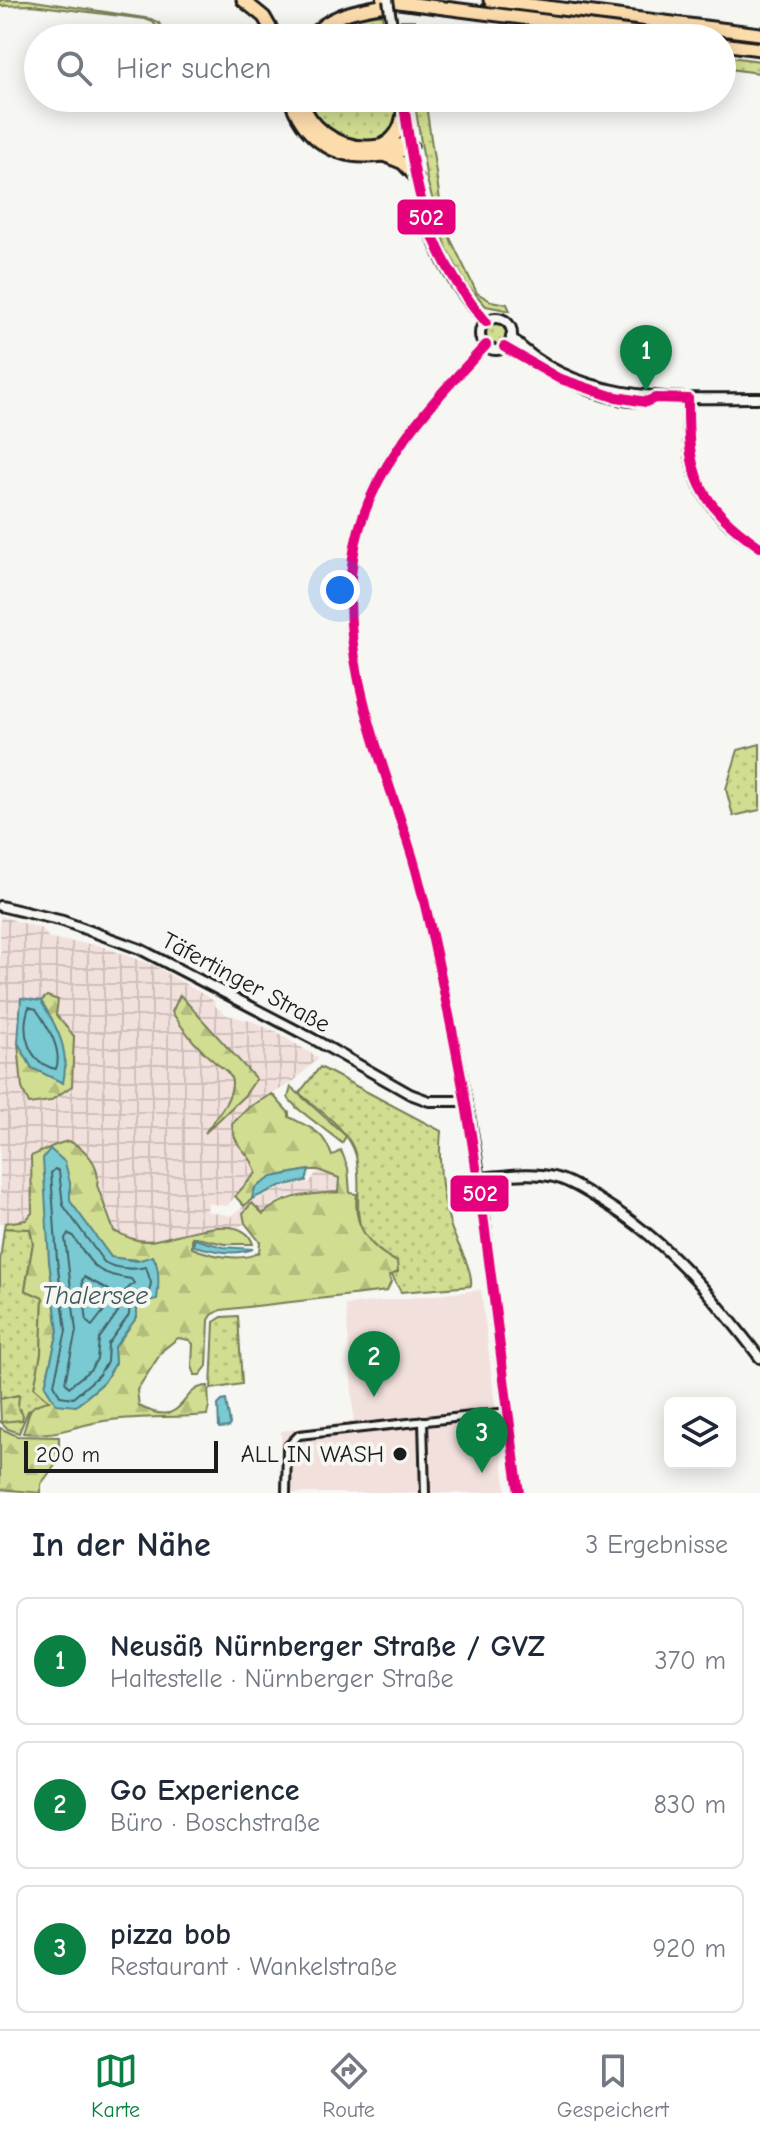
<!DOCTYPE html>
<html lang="de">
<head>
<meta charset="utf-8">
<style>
  :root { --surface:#fff; --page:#f2f2f3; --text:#1f2937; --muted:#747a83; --line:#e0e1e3; --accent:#0b8043 }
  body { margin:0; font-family:"Comic Neue",sans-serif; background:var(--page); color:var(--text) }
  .controls { position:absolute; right:24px; bottom:24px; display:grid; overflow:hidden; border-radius:12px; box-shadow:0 4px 20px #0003 }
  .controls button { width:72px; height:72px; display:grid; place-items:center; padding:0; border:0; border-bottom:2px solid var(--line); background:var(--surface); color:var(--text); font:40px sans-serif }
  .scale { position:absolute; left:24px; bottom:20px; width:194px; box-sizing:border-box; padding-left:8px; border:4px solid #1c1c1c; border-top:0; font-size:22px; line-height:28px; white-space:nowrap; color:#1c1c1c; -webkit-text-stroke:6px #f6f6f2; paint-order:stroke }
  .you { position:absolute; left:340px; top:590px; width:28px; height:28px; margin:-20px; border:6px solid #fff; border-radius:50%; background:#1a73e8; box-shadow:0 0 0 12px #1a73e833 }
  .badge { display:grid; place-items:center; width:52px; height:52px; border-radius:50%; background:var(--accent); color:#fff; font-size:26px; font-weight:700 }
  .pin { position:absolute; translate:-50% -66px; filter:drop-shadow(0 2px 4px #0008) }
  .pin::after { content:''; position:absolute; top:42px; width:28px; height:24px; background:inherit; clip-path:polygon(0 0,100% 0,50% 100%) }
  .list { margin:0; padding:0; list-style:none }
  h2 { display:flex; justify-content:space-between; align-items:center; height:104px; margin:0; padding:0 32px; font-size:34px }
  h2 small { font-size:26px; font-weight:400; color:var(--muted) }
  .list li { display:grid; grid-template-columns:52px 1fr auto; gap:24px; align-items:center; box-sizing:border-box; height:128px; margin:0 16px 16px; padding:0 16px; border:2px solid var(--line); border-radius:12px }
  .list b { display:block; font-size:30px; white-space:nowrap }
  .list p { margin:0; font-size:26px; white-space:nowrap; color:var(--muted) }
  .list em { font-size:26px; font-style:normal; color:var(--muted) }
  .icon { flex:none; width:44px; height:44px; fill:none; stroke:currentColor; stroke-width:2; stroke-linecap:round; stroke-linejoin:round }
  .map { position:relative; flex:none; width:760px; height:1493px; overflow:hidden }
  .search { position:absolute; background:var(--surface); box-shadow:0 4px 20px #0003; left:24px; right:24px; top:24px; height:88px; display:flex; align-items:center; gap:20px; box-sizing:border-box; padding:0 28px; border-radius:44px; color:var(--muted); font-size:30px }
  .sheet { height:536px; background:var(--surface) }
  nav { display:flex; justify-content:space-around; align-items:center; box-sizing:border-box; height:112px; border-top:2px solid var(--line); background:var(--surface); font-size:22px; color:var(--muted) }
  nav a { display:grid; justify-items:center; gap:4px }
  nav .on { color:var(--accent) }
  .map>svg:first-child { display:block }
  .built { fill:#f2e0dc }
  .industrial { fill:url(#industrial-grid) }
  .grass { fill:url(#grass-dots); stroke:#767c56; stroke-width:2 }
  .forest { fill:url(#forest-firs); stroke:#767c56; stroke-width:2; fill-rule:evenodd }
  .water { fill:#7acad4; stroke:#54848a; stroke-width:2 }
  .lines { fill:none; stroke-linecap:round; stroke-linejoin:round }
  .shore { stroke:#426266; stroke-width:2 }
  .street-casing { stroke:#1c1c1c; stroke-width:12 }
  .secondary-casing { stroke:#1c1c1c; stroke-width:14 }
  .highway-casing { stroke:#1c1c1c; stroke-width:17 }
  .street { stroke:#f6f6f2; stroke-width:6 }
  .secondary { stroke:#f6f6f2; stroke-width:8 }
  .highway { stroke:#fddcac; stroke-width:11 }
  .secondary-bridge-casing { stroke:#1c1c1c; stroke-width:14; stroke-linecap:butt }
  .secondary-bridge { stroke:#f6f6f2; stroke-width:8 }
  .bus-1-casing { stroke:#f6f6f2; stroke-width:16 }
  .bus-1 { stroke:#e5007d; stroke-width:10 }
  .poi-dot { fill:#1c1c1c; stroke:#f6f6f2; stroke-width:3 }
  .labels { text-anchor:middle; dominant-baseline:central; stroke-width:8; stroke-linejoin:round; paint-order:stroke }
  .street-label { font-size:24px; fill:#1c1c1c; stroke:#f6f6f2 }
  .poi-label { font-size:24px; fill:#1c1c1c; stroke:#f6f6f2; text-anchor:end }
  .water-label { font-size:26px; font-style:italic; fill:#3d595c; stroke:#f6f6f2 }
  .line-badge { stroke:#f6f6f2; stroke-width:3 }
  .badge-label { font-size:22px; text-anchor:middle; font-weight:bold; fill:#fff }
</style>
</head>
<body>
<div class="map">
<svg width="760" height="1493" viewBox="0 0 760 1493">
  <defs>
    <pattern id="industrial-grid" width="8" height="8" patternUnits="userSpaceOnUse" patternTransform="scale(2)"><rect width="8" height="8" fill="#f2e0dc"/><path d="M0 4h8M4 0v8" fill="none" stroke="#cfc0bc"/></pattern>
    <pattern id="grass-dots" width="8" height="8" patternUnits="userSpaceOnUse" patternTransform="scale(2)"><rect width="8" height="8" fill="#d1dd90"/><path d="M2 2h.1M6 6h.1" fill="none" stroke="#b3bd7c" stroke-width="1.8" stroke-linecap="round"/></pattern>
    <pattern id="forest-firs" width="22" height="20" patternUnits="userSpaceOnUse" patternTransform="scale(2)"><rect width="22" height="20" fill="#d1dd90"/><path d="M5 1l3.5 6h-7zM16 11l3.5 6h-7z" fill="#b3bd7c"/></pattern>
  </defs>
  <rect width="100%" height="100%" fill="#f6f6f2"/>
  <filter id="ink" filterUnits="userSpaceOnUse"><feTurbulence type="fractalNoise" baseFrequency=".0125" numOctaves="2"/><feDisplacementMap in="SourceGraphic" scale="16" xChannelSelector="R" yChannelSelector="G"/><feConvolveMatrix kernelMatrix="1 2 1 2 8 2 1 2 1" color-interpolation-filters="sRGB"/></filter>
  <g filter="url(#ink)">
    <polygon class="built" points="481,1290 506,1493 282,1493 281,1431 354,1421 346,1305"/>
    <polygon class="industrial" points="0,916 42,929 50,939 98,945 155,966 214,1001 216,1007 227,1015 251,1021 274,1031 319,1058 293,1082 249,1107 234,1139 254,1163 256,1173 227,1206 208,1203 207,1211 231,1216 251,1201 280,1188 310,1182 318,1170 339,1178 338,1193 289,1196 275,1203 263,1214 253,1204 243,1213 245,1223 238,1228 215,1226 152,1241 136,1241 114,1231 97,1185 99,1179 50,1149 31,1156 32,1213 26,1220 14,1224 0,1223"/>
    <g class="grass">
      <polygon points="0,0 28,0 151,19 159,23 168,38 164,38 153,22 145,19 32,5 0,6"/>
      <path d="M376 14 382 15 386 38H316C333 21 352 15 376 14Z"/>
      <polygon points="401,20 415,20 417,38 404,38"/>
      <polygon points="428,23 563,38 423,38 423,27"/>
      <polygon points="722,56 760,61 760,73 722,68"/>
      <path d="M303 98H396L397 120 390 138C367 150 331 143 315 121 310 114 307 105 303 98Z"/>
      <polygon points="414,98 425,98 442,214 451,240 477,293 491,301 507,304 510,311 486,306 467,285 447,249 427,180"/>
      <circle cx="496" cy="334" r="12"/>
      <polygon points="760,744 760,810 733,816 726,789 738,750"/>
      <path d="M320 1067 441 1131C438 1164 441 1195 451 1227 457 1245 473 1268 471 1286L401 1292 391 1274 397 1262C339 1233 366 1204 356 1156 350 1130 318 1109 299 1093Z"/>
      <polygon points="4,1228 30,1229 33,1243 25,1290 43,1297 41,1354 35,1388 49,1401 28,1411 19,1433 8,1429 0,1421 18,1407 18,1395 0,1399 0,1261"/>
      <polygon points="238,1316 242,1384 211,1389 214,1322 222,1317"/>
    </g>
    <g class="forest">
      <path d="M180 995 256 1079 245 1095 205 1133C214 1119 232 1101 232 1083 232 1074 224 1069 217 1064 198 1049 185 1033 172 1012Z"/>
      <polygon points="47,996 58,1000 56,1015 74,1036 72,1086 50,1101 29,1104 22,1088 18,1043 32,1068 63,1082 52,1019 41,1001"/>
      <polygon points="291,1087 346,1136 342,1143 297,1108 288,1098"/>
      <path d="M272 1094 289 1113V1117C311 1128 323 1130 332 1156L341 1150 348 1168 350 1193 357 1194C352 1226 371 1249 397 1262L398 1272 389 1276 391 1282 387 1291 221 1310 212 1315 209 1320 207 1366 200 1375H195L192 1366 193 1344 189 1340 178 1338 163 1350 137 1390 139 1406C188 1431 178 1386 208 1386L209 1406 207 1415C175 1418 143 1416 111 1420 76 1424 60 1437 23 1433 31 1413 24 1406 49 1401L34 1388 41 1354 43 1298 25 1290 33 1243 30 1229 4 1228 5 1223 26 1220 32 1213 31 1156C45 1151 55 1143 69 1141 86 1149 101 1165 97 1185L114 1231C126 1236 136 1242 149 1241 175 1239 242 1208 253 1244H225L192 1237V1248C210 1255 242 1263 259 1252L260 1242 245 1223 243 1213 252 1203 263 1214C286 1194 309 1194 338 1192L339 1178 318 1170H309L276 1176 255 1188 252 1199 244 1206 235 1196 256 1173C251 1150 234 1151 232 1124L249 1107ZM47 1155 70 1183V1201L111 1258 156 1261V1268L144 1301 137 1303V1317L114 1348 115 1364 104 1382 76 1406 45 1386 58 1331 49 1261Z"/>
      <polygon points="19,1395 18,1407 23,1415 22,1420 1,1422 0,1399"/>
      <polygon points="0,1428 17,1436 59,1437 59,1460 41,1484 41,1493 0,1489"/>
    </g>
    <g class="water">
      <path d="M21 998 41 1001C58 1028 70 1051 63 1083L32 1068 18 1043Z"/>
      <path d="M50 1149 65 1162 70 1183V1201L111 1257 137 1261 153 1256C160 1268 159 1285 157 1299L137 1303V1317L114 1348 115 1364 104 1382 76 1406 56 1404 45 1386 58 1331 49 1261 43 1158Z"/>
      <polygon points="309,1170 306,1181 280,1186 252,1199 255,1188 272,1177"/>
      <path d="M194 1239 223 1247 253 1249C233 1256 214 1251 194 1246Z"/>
      <polygon points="226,1400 230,1424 229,1427 219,1428 218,1405 222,1401"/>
    </g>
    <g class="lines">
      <g class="shore">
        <path d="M29 1007 36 1009C47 1025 63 1050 56 1069 28 1063 20 1032 29 1007Z"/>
        <path d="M55 1169 59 1171 63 1205 104 1262C115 1269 134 1270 146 1267L151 1283 149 1292 130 1299 129 1315 108 1344 107 1362 98 1376 73 1398 60 1396 54 1384 66 1331 57 1260 51 1173Z"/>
        <path d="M68 1234 72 1235C94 1266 92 1273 131 1279L134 1283 122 1294 118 1312 99 1339 97 1359 91 1369 69 1387 65 1382 76 1331 65 1238Z"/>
        <polygon points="84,1277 109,1290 106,1308 92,1326 87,1322 82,1281"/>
      </g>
      <g class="street-casing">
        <g id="street">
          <polyline points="423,1421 425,1493"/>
          <polyline points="286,1493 287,1447 299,1435 508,1412"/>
        </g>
      </g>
      <g class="secondary-casing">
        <g id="secondary">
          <path d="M403 98C416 185 422 255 486 322"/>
          <circle cx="496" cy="334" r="16"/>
          <path d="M511 337C574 403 676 399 760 398"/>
          <path d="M486 345C427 408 366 468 353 557 334 677 400 792 425 905 445 996 466 1087 480 1180 484 1212 487 1244 491 1276 499 1348 509 1421 519 1493"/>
          <path d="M504 347C535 364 619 415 654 398"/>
          <path d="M688 399C685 472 697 507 760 547"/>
          <polyline points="0,906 63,921 140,949 315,1040 410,1094 429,1101 467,1101"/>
          <path d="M480 1178C504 1176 530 1171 554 1177 571 1181 588 1193 603 1202 669 1242 714 1298 760 1358"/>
        </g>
      </g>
      <g class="highway-casing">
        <g id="highway">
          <polyline points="243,0 264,17 276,38"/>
          <polyline points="383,0 676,38"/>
          <polyline points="490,0 760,34"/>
          <path d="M310 38C331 12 360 10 391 4"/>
          <polyline points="722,44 760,49"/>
          <path d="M290 98C302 134 330 158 369 156 384 156 399 154 411 146"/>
          <path d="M300 98C310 127 335 147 366 147 381 147 396 142 411 146"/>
          <path d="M383 145C399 136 402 124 404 106"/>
          <polyline points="386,156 403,163 416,177"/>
        </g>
      </g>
      <use href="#street" class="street"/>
      <use href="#secondary" class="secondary"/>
      <use href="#highway" class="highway"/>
      <g class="secondary-bridge-casing">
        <polyline id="secondary-bridge" points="388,0 393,31"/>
      </g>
      <use href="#secondary-bridge" class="secondary-bridge"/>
      <g class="bus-1-casing">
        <g id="bus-1">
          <path d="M403 98C416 190 424 249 486 322"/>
          <path d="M486 345C429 406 365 471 353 558 338 662 383 761 413 859 427 907 437 957 447 1006 482 1167 496 1330 519 1493"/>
          <polyline points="504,347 558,378 611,396 646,402 655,398 688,399"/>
          <path d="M688 399C687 474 697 503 760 547"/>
        </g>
      </g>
      <use href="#bus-1" class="bus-1"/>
    </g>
  </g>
  <circle class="poi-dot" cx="400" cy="1454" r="8"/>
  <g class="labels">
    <g class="street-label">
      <text transform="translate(246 982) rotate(28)">Täfertinger Straße</text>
    </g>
    <g class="poi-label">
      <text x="384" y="1454">ALL IN WASH</text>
    </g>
    <g class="water-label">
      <text x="95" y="1296">Thalersee</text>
    </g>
  </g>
  <g class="line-badge">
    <rect x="396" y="198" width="61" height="38" rx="8" fill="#e5007d"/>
    <rect x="449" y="1174" width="61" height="39" rx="8" fill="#e5007d"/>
  </g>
  <g class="badge-label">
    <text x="426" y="225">502</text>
    <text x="480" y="1201">502</text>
  </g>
</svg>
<div class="controls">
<button><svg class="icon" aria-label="layers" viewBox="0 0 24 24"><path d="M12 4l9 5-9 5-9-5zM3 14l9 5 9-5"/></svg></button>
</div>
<div class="scale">200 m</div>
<div class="you"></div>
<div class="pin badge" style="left:646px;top:391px">1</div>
<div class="pin badge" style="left:374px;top:1397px">2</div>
<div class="pin badge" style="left:482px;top:1473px">3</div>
<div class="search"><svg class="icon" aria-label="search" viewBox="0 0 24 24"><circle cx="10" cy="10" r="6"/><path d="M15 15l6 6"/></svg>Hier suchen</div>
</div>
<section class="sheet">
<h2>In der Nähe<small>3 Ergebnisse</small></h2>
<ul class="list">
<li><span class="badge">1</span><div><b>Neusäß Nürnberger Straße / GVZ</b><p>Haltestelle · Nürnberger Straße</p></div><em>370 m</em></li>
<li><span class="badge">2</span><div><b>Go Experience</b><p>Büro · Boschstraße</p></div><em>830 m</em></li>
<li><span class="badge">3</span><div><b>pizza bob</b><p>Restaurant · Wankelstraße</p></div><em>920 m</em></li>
</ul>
</section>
<nav>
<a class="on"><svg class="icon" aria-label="map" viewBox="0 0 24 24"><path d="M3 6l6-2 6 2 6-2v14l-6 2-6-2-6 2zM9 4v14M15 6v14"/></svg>Karte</a>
<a><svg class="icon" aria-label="directions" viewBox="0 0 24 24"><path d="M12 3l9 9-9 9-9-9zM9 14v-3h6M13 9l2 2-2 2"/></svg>Route</a>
<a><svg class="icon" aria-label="saved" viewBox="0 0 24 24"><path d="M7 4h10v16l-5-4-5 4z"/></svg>Gespeichert</a>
</nav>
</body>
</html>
